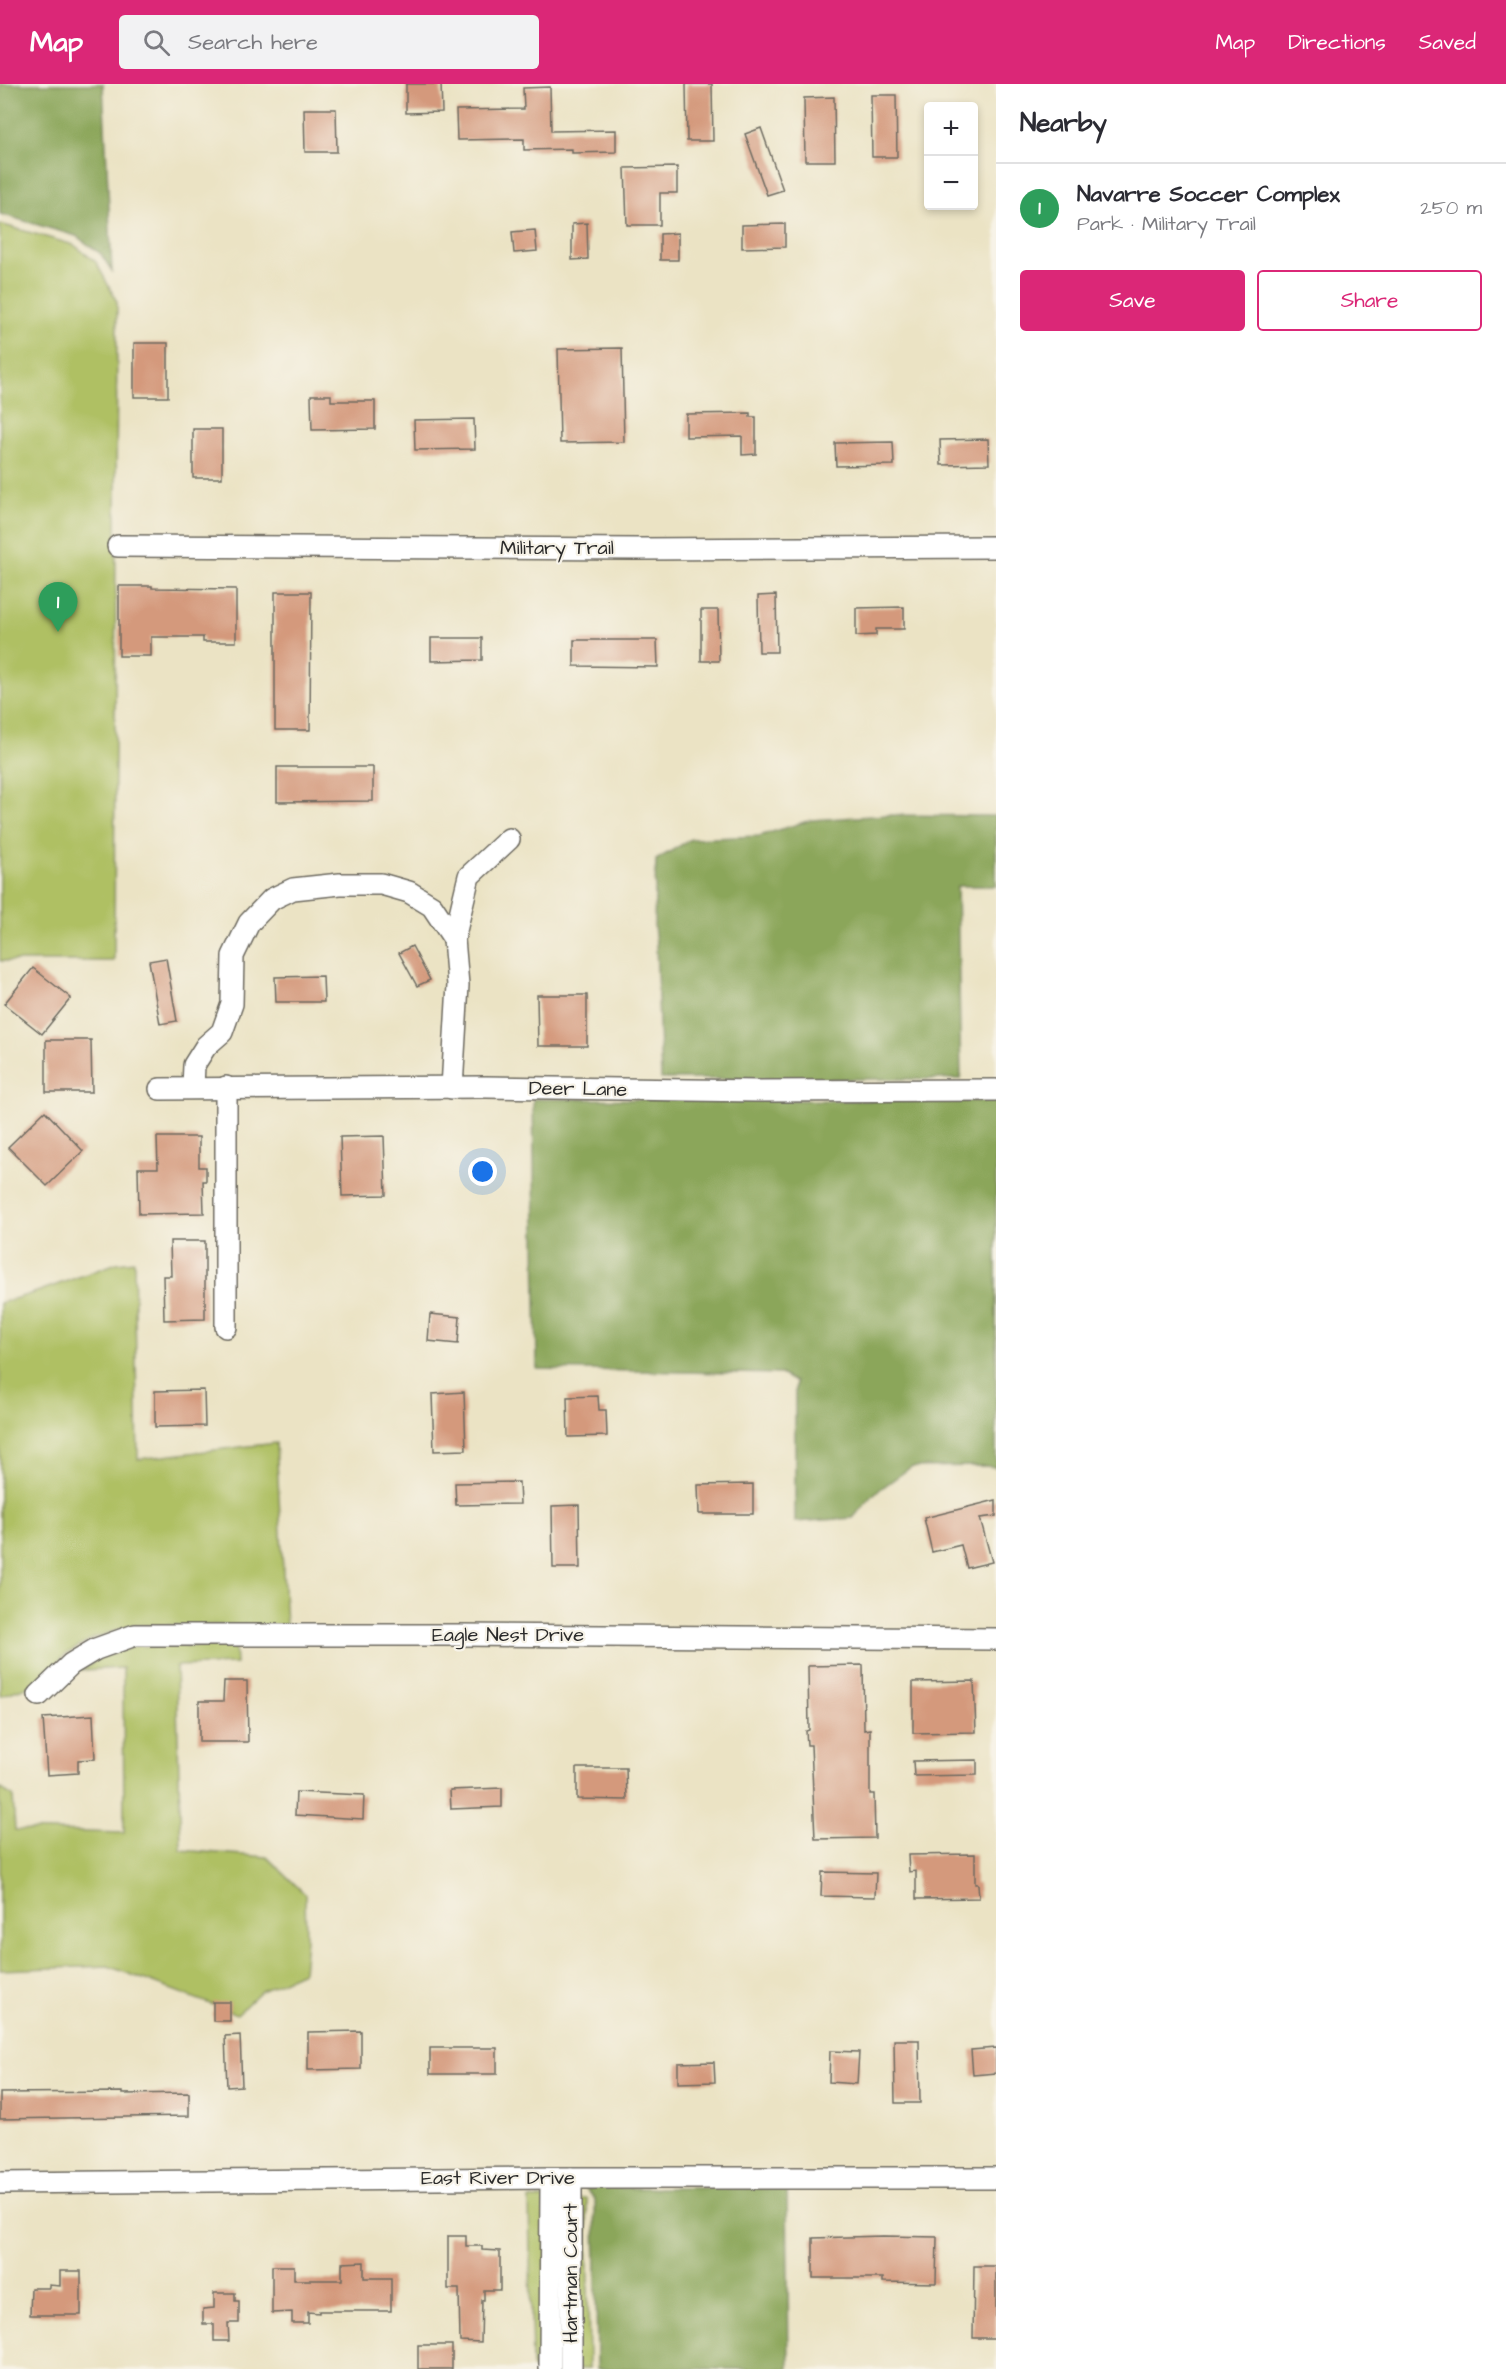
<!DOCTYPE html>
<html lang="en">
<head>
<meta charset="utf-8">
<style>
  :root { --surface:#fff; --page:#f2f2f3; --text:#2b2b33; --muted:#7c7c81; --line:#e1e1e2; --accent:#db2777 }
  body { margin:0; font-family:"Architects Daughter",sans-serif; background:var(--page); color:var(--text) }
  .controls { position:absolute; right:18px; top:18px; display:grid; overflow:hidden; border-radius:6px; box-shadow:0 3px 9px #0003 }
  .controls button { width:54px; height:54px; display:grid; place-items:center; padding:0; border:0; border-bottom:2px solid var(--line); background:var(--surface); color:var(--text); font:30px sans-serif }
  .you { position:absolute; left:483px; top:1088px; width:21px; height:21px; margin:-15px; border:4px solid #fff; border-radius:50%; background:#1a73e8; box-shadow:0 0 0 9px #1a73e833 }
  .badge { display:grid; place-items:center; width:39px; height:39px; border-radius:50%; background:var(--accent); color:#fff; font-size:20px; font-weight:700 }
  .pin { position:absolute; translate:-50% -50px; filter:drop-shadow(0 2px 3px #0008) }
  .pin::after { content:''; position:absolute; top:32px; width:21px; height:18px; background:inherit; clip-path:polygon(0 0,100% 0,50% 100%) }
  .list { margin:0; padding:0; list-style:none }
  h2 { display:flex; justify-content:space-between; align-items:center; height:78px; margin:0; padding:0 24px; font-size:26px }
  h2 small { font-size:20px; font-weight:400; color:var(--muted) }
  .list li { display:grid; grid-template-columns:39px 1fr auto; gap:18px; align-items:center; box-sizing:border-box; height:90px; padding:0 24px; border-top:2px solid var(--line) }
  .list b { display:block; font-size:22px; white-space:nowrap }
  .list p { margin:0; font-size:20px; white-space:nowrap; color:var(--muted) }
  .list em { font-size:20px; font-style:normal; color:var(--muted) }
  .actions { display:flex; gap:12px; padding:18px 24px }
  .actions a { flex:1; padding:14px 0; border:2px solid var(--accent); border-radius:6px; text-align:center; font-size:21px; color:var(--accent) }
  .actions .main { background:var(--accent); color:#fff }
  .icon { flex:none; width:33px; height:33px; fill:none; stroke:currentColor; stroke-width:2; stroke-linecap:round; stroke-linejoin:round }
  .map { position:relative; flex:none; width:996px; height:2285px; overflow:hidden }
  header { display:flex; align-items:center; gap:36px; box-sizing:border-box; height:84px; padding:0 30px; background:var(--accent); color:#fff }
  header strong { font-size:28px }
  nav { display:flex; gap:33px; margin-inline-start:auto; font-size:21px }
  .search { width:420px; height:54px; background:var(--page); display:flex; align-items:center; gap:15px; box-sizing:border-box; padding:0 21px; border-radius:6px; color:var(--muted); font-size:22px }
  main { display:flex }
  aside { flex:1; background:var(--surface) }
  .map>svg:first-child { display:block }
  .green { fill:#afc064; stroke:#6d7648; stroke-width:1.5 }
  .forest { fill:#8ba65a; stroke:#5b6842; stroke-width:1.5 }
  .building { fill:#d4997c }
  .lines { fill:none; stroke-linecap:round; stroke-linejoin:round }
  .minor-casing { stroke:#6e6b61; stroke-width:24 }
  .minor { stroke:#fff; stroke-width:21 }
  .labels { text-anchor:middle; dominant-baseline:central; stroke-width:4.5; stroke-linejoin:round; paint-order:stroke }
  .street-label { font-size:20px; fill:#2b2b2b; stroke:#f7f3e8 }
</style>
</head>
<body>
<header>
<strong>Map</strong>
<div class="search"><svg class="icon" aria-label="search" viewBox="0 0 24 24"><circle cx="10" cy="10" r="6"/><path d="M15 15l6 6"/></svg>Search here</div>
<nav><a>Map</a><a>Directions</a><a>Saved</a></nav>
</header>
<main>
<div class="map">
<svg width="996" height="2285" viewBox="0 0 996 2285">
  <rect width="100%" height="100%" fill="#f7f3e8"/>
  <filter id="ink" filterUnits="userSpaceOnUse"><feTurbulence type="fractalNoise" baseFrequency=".0167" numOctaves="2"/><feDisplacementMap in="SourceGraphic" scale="12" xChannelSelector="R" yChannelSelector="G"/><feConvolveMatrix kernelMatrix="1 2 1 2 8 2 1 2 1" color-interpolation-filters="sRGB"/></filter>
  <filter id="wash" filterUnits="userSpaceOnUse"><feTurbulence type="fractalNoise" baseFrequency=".008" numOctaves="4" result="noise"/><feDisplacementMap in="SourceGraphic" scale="24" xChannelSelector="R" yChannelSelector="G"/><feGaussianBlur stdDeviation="1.35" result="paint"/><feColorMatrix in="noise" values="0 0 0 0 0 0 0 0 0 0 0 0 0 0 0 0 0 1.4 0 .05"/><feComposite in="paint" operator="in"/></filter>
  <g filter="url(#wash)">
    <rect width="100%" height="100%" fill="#ebe3c4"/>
    <g class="green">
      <polygon points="0,140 74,161 96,178 117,218 114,877 0,877"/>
      <polygon points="134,1177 138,1375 276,1359 286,1541 132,1541 94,1554 66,1570 35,1600 0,1612 0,1219 37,1208 117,1179"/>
      <polygon points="136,1562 235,1562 236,1580 176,1582 181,1766 267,1773 305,1810 306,1855 303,1888 261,1907 237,1930 108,1882 0,1886 0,1704 13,1712 15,1746 124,1749 123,1584 81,1586 100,1574"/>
      <polygon points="529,2115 587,2115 589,2285 532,2285"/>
    </g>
    <g class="forest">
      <polygon points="0,0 103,0 112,187 101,170 76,152 0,130"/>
      <polygon points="887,731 996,732 996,802 957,802 961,995 661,995 656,860 654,842 656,776 691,755 759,752 811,736"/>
      <polygon points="533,1015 996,1017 996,1383 985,1382 911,1383 875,1409 853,1434 795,1438 795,1298 781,1290 537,1285"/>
      <polygon points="585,2104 787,2104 789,2285 597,2285 595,2115"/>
    </g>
    <g id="blocks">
      <g class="building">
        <polygon points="406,0 441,0 442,28 406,29"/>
        <polygon points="686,0 712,0 713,57 687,57"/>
        <polygon points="550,3 551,47 616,46 616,68 572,69 572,65 524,66 524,55 457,56 456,26 524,25 523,4"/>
        <polygon points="871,11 896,11 897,73 872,73"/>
        <polygon points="834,13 835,77 805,77 804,14"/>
        <polygon points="304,25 336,25 337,68 305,68"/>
        <polygon points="761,44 783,106 767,111 745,50"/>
        <polygon points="677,83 677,109 660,109 660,141 627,141 625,84"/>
        <polygon points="587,139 588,175 572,176 572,140"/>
        <polygon points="785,140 785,163 742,164 742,141"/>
        <polygon points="535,146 537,167 514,169 512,148"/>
        <polygon points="678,149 678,176 660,176 660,150"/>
        <rect x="134" y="259" width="34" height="54"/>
        <polygon points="622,264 624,358 560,359 558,265"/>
        <polygon points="311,311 331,311 331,317 375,317 375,345 312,346"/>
        <polygon points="750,329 750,333 756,333 756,370 742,371 742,352 686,353 686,330"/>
        <polygon points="474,335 475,365 415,366 414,336"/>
        <rect x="193" y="345" width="29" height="49"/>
        <polygon points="988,355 989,380 941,381 940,356"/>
        <polygon points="893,358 894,381 836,382 835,359"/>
        <polygon points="119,502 152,502 152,504 236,505 236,558 203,558 203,553 151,553 151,572 119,572"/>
        <polygon points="275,508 311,508 310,646 275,646"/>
        <polygon points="776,511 777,568 759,568 758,512"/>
        <polygon points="904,523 904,545 876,545 876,551 856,552 856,524"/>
        <polygon points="701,526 718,526 719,577 701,577"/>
        <polygon points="431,554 482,554 482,576 431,577"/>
        <polygon points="574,556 657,556 658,583 574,582"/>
        <polygon points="277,683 373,683 373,717 277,718"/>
        <polygon points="412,862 430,896 417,902 399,869"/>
        <polygon points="166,874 177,937 160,940 149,877"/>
        <polygon points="33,884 71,914 42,950 4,920"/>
        <polygon points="323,892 324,918 276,918 275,893"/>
        <polygon points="537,911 587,911 587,962 538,962"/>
        <polygon points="46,956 91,956 92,1008 46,1008"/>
        <polygon points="45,1027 83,1067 47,1102 8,1063"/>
        <polygon points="384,1052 386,1111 342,1112 340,1053"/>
        <polygon points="157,1053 199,1053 199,1083 206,1083 206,1097 203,1097 204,1129 139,1130 138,1084 158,1084"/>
        <polygon points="170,1157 205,1157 205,1235 164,1236 163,1192 171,1192"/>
        <polygon points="430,1230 460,1233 458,1260 428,1257"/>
        <polygon points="204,1306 205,1342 155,1343 155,1307"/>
        <polygon points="464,1308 466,1366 434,1367 432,1310"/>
        <polygon points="598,1312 599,1326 606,1326 607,1352 568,1353 567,1313"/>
        <polygon points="519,1398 520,1420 456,1421 455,1399"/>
        <polygon points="753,1400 753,1430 699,1430 698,1401"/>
        <polygon points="996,1416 996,1432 980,1434 992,1478 967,1484 961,1461 932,1468 924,1434"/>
        <polygon points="579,1421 580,1484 553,1484 552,1422"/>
        <polygon points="863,1581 864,1646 870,1645 870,1710 874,1710 875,1754 815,1755 811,1661 807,1661 806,1647 809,1646 808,1582"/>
        <polygon points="224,1597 247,1597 248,1658 199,1658 199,1617 223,1617"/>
        <polygon points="974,1597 976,1648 913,1649 913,1598"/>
        <polygon points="93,1631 95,1675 78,1676 78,1689 47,1691 43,1634"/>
        <polygon points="977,1676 977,1691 914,1692 913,1677"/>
        <polygon points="577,1684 626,1684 627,1716 577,1715"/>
        <polygon points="502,1704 502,1723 451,1725 450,1706"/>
        <polygon points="296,1708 364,1711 363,1735 295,1731"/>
        <polygon points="975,1770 975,1800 978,1800 979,1814 916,1815 916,1787 909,1788 908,1771"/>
        <polygon points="822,1788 876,1789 875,1813 821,1812"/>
        <rect x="213" y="1918" width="17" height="19"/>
        <polygon points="361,1947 361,1985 308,1986 308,1948"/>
        <polygon points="240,1951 242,2002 227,2003 225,1952"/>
        <polygon points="894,1956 919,1956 920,2019 895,2019"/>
        <rect x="430" y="1964" width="67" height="26"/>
        <polygon points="996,1964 996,1989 973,1991 971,1966"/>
        <polygon points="830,1967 859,1968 857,2000 829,1998"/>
        <polygon points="714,1978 715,1998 678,1999 678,1979"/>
        <polygon points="122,2008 122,2010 189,2009 189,2032 0,2035 0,2009"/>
        <polygon points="448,2152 466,2152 466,2162 482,2162 482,2166 500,2167 500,2206 484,2206 484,2216 482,2216 481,2258 460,2257 459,2205 448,2205"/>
        <polygon points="883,2152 937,2153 936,2199 883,2198 883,2194 813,2194 813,2154"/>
        <polygon points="364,2178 364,2194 391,2194 391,2227 319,2227 319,2229 308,2228 308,2239 292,2239 292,2228 272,2229 272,2182 294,2182 294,2196 342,2196 342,2179"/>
        <polygon points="974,2182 996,2182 996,2254 973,2254"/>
        <polygon points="60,2187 81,2187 81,2231 30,2231 31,2204 49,2204 49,2201 60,2202"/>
        <polygon points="214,2209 235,2209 235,2217 239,2217 239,2239 228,2239 229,2257 214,2257 214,2240 203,2240 203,2225 214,2224"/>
        <rect x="418" y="2261" width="34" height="24"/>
      </g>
    </g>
  </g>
  <g filter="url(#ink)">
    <use href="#blocks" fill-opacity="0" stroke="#6e6b61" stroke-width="1.5"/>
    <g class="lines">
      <g class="minor-casing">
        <g id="minor">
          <polyline points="118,462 639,465 996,463"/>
          <polyline points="454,855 469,792 509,755"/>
          <polyline points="193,1003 194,981 206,962 222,948 232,920 233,872 249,839 272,815 293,805 340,800 381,800 409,808 432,822 454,855 458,901 452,1004"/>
          <polyline points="160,1005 486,1003 757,1007 996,1006"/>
          <polyline points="226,1243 226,1003"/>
          <polyline points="39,1611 71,1580 96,1565 135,1551 459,1551 996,1555"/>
          <polyline points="0,2099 551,2094 996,2094"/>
          <polyline points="550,2285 551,2094"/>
          <polyline points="571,2285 571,2094"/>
        </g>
      </g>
      <use href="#minor" class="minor"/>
    </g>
  </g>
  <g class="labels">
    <g class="street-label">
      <text x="557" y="464">Military Trail</text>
      <text transform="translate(578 1005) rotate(1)">Deer Lane</text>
      <text x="508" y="1551">Eagle Nest Drive</text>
      <text x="498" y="2094">East River Drive</text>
      <text transform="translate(571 2189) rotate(-90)">Hartman Court</text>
    </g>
  </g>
</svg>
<div class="controls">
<button>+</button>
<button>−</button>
</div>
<div class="you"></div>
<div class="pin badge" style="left:58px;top:548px;background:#2e9e5b">1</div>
</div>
<aside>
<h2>Nearby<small></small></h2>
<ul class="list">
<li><span class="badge" style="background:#2e9e5b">1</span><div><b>Navarre Soccer Complex</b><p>Park · Military Trail</p></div><em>250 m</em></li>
</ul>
<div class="actions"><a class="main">Save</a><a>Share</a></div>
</aside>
</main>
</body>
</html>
